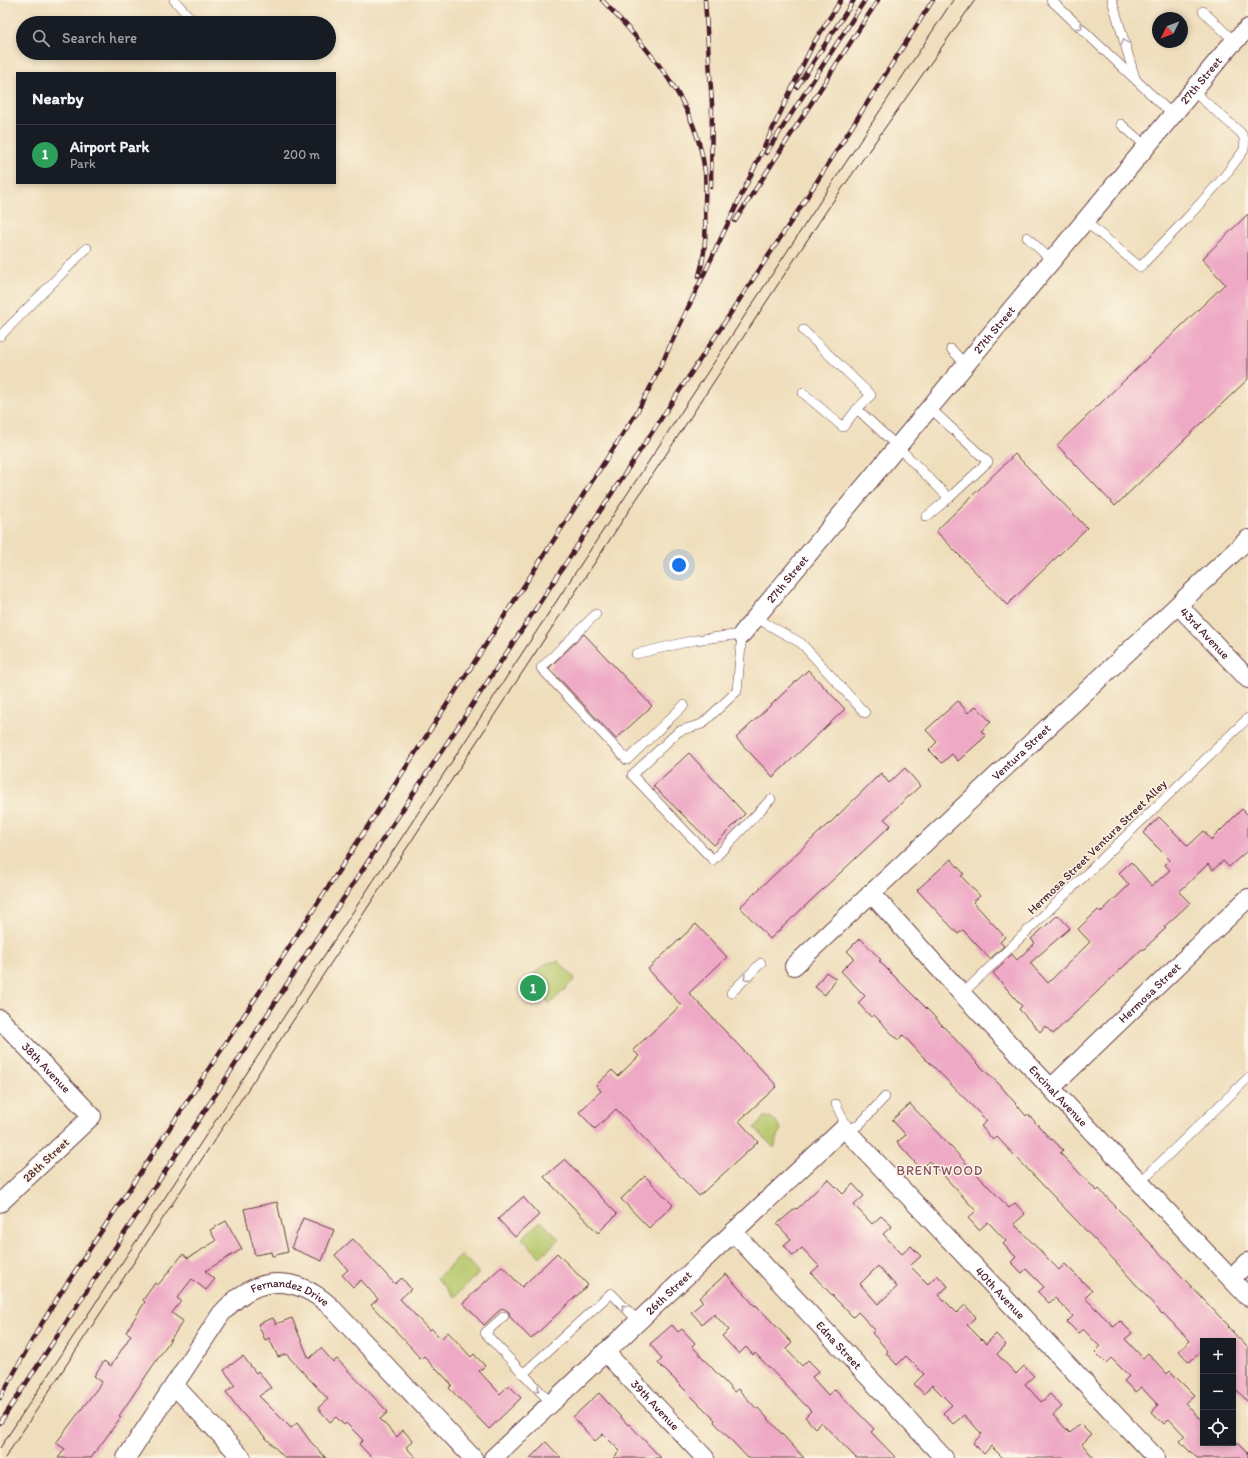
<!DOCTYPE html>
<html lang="en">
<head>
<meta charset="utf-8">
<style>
  :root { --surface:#171b24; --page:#242831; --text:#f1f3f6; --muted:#9ea1a6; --line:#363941; --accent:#db2777 }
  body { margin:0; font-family:Itim,sans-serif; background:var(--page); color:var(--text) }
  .controls { position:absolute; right:12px; bottom:12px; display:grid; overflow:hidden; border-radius:0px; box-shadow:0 2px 6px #0003 }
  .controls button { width:36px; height:36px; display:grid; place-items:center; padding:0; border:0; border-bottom:1px solid var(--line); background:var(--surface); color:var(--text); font:20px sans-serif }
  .compass { position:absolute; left:1152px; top:12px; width:36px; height:36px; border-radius:50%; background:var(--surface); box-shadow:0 2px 6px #0003; rotate:227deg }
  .you { position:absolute; left:679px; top:565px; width:14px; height:14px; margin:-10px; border:3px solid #fff; border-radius:50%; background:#1a73e8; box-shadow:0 0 0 6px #1a73e833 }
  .badge { display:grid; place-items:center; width:26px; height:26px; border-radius:50%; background:var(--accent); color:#fff; font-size:13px; font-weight:700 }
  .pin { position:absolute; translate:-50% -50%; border:2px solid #fff; box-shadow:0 1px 4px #0006 }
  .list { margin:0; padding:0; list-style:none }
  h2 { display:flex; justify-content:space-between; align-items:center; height:52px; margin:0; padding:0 16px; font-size:17px }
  h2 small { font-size:13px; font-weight:400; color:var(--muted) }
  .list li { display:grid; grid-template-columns:26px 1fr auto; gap:12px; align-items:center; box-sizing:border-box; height:60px; padding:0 16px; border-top:1px solid var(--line) }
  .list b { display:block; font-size:15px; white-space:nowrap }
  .list p { margin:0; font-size:13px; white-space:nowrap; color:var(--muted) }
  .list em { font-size:13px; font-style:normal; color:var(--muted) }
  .icon { flex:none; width:22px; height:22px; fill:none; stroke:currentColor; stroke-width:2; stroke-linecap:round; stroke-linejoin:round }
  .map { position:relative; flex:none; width:1248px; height:1458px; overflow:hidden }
  .search { position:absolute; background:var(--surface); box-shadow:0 2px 6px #0003; left:16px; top:16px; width:320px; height:44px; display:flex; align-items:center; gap:10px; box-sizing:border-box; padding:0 14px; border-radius:22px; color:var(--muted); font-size:15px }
  .panel { position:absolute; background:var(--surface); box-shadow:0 2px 6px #0003; left:16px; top:72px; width:320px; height:112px; border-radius:0px }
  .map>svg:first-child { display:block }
  .green { fill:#b6c76a; stroke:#80734a }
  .building { fill:#eea9c5; fill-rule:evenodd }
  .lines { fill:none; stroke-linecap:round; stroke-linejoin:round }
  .service-casing { stroke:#633c41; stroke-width:10 }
  .minor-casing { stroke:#633c41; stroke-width:20 }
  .service { stroke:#fff; stroke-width:9 }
  .minor { stroke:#fff; stroke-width:18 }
  .tram { stroke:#4a1f2b; stroke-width:1 }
  .rail-casing { stroke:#4a1f2b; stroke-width:4.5 }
  .rail { stroke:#fcf5e5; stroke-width:3; stroke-dasharray:9; stroke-linecap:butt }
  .oneway { stroke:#ae9aa0 }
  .labels { text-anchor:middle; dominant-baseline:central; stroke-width:3; stroke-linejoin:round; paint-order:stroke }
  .street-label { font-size:12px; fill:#4a1f2b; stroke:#fcf5e5 }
  .neighbourhood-label { font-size:13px; letter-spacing:1px; fill:#834f61; stroke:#fcf5e5 }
</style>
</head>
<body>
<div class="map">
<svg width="1248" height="1458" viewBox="0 0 1248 1458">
  <rect width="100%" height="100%" fill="#fcf5e5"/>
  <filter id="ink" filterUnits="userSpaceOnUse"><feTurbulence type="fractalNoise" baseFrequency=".025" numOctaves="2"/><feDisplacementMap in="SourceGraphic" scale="8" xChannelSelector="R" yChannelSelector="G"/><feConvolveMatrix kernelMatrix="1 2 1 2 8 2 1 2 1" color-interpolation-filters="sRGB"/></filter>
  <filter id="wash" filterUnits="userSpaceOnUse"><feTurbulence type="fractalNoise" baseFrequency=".012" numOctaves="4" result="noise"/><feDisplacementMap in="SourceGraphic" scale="16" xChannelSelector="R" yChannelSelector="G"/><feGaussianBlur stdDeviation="0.9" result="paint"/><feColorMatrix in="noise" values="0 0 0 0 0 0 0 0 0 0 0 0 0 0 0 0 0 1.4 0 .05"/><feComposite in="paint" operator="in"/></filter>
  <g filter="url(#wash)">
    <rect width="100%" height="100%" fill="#efdebc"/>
    <g class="green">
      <polygon points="558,961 574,977 574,980 550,1004 530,982 530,977 547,963"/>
      <polygon points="764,1117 772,1118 781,1128 774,1148 755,1128"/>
      <polygon points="541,1221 559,1239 540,1257 522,1238"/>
      <polygon points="462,1255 479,1273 454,1297 437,1278"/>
    </g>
    <g id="blocks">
      <g class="building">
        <polygon points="1248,214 1248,379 1115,506 1057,445 1225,284 1202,259"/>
        <polygon points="1015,454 1087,528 1007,605 936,531"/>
        <polygon points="584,634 652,706 616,739 549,668"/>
        <polygon points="808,670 845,709 773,777 736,738"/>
        <polygon points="958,701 968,713 976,706 991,722 981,731 986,736 958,761 952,754 942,763 929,750 937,742 926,730"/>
        <polygon points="689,753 745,814 714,845 653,786"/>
        <polygon points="905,768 920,786 884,819 891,825 770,939 740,907 828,824 828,825 881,773 889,783"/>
        <polygon points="1242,809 1248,815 1248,850 1229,867 1223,861 1213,870 1208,864 1179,892 1190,903 1164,927 1166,928 1143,950 1142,949 1053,1034 1045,1026 1040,1032 1019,1009 1022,1006 993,973 999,968 998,968 1012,954 1017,960 1035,943 1031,939 1058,915 1070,928 1030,963 1048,983 1090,942 1078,929 1098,910 1101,912 1129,885 1119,873 1131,862 1152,886 1170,870 1165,865 1170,860 1143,833 1159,817 1188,846 1204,831 1211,840"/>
        <polygon points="951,859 964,874 961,876 980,896 973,902 1005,937 1000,942 1004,946 990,959 963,930 958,934 917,890"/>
        <polygon points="696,924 727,957 689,993 777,1086 739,1121 758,1142 699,1196 616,1109 595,1129 579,1112 601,1091 596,1085 612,1070 618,1076 639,1056 633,1050 681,1005 648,969"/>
        <polygon points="860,938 881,960 879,961 930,1012 979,1065 1000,1085 1026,1116 1028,1114 1051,1140 1052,1139 1063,1150 1060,1153 1097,1191 1099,1189 1222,1319 1229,1326 1228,1327 1248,1348 1248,1402 1233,1386 1233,1341 1203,1341 1203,1354 1201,1352 1189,1362 1179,1351 1190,1341 1163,1313 1162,1314 1116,1262 997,1137 993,1140 981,1126 987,1121 927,1060 926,1060 903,1035 898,1040 874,1015 871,1017 858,1003 865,996 841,971 854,958 847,951"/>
        <polygon points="826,972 836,979 825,995 815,987"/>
        <polygon points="910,1104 1009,1208 1015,1203 1025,1214 1014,1224 1059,1270 1065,1264 1092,1291 1085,1298 1114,1327 1120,1321 1132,1333 1125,1339 1143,1358 1148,1353 1167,1374 1170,1371 1194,1395 1185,1403 1203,1422 1203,1443 1237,1443 1248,1454 1248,1458 1197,1458 1191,1452 1190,1452 1180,1441 1185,1436 1169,1419 1164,1424 1152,1412 1158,1405 1141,1387 1135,1392 1124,1381 1129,1376 1111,1358 1106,1363 1095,1352 1100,1347 1083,1329 1078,1333 1067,1322 1073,1316 1055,1298 1049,1303 1038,1292 1044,1287 1026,1269 1022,1273 1011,1262 1016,1257 1003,1244 1006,1241 988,1222 979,1230 968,1218 976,1211 944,1176 929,1161 921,1169 897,1142 906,1135 892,1120"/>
        <polygon points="565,1159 617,1214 598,1233 544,1177"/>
        <polygon points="645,1176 673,1205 649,1228 621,1199"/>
        <path d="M828 1179 843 1194 853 1184 864 1196 854 1205 872 1224 881 1216 892 1226 883 1234 902 1254 911 1246 921 1256 910 1266 928 1284 937 1275 948 1286 939 1295 957 1313 965 1305 976 1317 967 1325 986 1344 996 1334 1006 1345 997 1354 1016 1374 1024 1366 1034 1376 1025 1384 1041 1402 1050 1394 1062 1407 1053 1415 1070 1433 1080 1424 1091 1435 1082 1444 1094 1458H1003L991 1446 984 1454 973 1443 982 1434 964 1415 953 1424 943 1413 952 1405 932 1385 924 1394 914 1384 924 1374 906 1356 897 1365 886 1353 888 1351 872 1333 875 1330 858 1312 853 1317 811 1273 819 1266 802 1248 793 1256 784 1245 791 1239 777 1224 796 1208 797 1209ZM878 1266 897 1287 878 1304 860 1284Z"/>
        <polygon points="523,1197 539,1215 515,1237 498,1219"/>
        <polygon points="277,1202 288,1252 272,1256 271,1252 255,1255 244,1209"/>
        <polygon points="303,1218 334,1230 322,1261 291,1248"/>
        <polygon points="226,1221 242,1249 205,1271 215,1279 206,1290 192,1279 177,1298 181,1301 172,1313 183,1321 119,1416 121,1417 91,1458 58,1458 65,1449 56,1443 102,1382 94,1376 104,1361 111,1366 131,1335 126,1332 145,1302 143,1300 155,1283 158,1285 183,1254 188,1258 216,1241 210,1230"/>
        <polygon points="353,1239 395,1284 402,1278 411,1289 400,1299 429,1330 431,1328 441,1339 448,1332 471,1357 474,1354 485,1366 479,1371 500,1394 509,1385 521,1398 489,1429 449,1388 452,1385 436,1368 435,1369 424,1356 421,1359 410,1347 411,1347 371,1305 378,1299 361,1280 353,1287 342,1275 348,1270 335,1255"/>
        <polygon points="557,1253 588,1285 531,1339 510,1317 509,1312 506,1310 502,1308 484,1325 463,1303 502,1266 522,1287"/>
        <polygon points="726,1274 755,1306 756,1305 792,1343 786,1349 802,1366 808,1360 819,1371 812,1377 828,1395 835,1389 874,1429 871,1432 896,1458 856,1458 821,1422 815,1428 805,1417 811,1411 755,1353 753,1355 746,1347 739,1354 722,1336 729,1330 714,1314 702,1324 691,1312 703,1302 699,1298"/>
        <polygon points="273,1318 276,1324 292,1318 309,1359 321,1348 333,1362 337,1359 388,1412 380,1419 397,1437 403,1430 413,1441 406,1447 416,1458 372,1458 359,1444 363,1440 346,1423 344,1425 336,1417 330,1422 318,1408 328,1399 286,1354 278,1357 269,1338 265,1340 258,1324"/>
        <polygon points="672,1325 678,1332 682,1329 695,1343 692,1346 734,1392 738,1389 757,1409 758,1408 804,1458 748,1458 714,1422 715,1420 658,1363 662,1359 650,1344"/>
        <polygon points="243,1356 256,1373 258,1371 271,1388 259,1396 291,1428 297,1423 310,1441 326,1458 285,1458 241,1412 226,1392 235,1385 224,1370"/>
        <polygon points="599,1393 628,1425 629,1424 661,1458 613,1458 620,1451 603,1434 595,1441 573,1417"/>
        <polygon points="546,1442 561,1458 530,1458"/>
      </g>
    </g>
  </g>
  <g filter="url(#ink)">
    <use href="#blocks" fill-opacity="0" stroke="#633c41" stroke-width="1"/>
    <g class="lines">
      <g class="service-casing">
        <g id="service">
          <polyline points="174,0 195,23"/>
          <polyline points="1051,0 1173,115"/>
          <polyline points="1112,0 1135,78"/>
          <polyline points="1203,11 1235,42"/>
          <polyline points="1121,124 1147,147"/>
          <polyline points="1085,221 1140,267 1187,218 1223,178 1244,150 1245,140 1241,133 1193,91"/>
          <polyline points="1027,237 1052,261"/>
          <polyline points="803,330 871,395 857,409"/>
          <polyline points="0,336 87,248"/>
          <polyline points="951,349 966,365"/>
          <polyline points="803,393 843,427 857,409 898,447 949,498 926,517"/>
          <polyline points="930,408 988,462 949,498"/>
          <polyline points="596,614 541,668 627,760 684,705"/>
          <polyline points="756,618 801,643 865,713"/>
          <polyline points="636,654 695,640 742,634 737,691 702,724 679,731 632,775 713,860 771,799"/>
          <polyline points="731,993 761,963"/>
          <polyline points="962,994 1248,718"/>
          <polyline points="836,1104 843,1119 844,1128"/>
          <polyline points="846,1130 859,1125 885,1097"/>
          <polyline points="1140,1182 1248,1078"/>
          <polyline points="504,1316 485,1333 551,1403"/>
          <polyline points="523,1374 611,1293 638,1321"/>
        </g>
      </g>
      <g class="minor-casing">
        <g id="minor">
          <path id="s1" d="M1178 605 1248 679"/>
          <path id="s2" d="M742 634 1229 47 1248 28"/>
          <path id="s3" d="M871 893 962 994 1248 1297"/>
          <path id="s4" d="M794 966 1248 539"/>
          <path id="s5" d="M0 1019 92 1116 0 1203"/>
          <path id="s6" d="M1051 1088 1248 898"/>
          <path id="s7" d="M733 1232 944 1458"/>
          <polyline points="1231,1279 1248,1262"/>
          <path id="s8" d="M605 1352 705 1458"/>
          <polyline points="174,1385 242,1458"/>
          <path id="s9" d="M126 1458 221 1314C253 1277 291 1272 329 1305L473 1458"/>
          <path id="s10" d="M493 1458 844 1128 1156 1458"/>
        </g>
      </g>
      <use href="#service" class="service"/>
      <use href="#minor" class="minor"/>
      <g class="tram">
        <polyline points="0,1448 466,740 513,667 953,0"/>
        <polyline points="5,1458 827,210 975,0"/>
      </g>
      <g class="rail-casing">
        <g id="rail">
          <path d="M602 0C650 51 696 100 705 172 706 183 705 195 705 206 706 230 706 253 699 276"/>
          <polyline points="705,0 712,104 711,187"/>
          <polyline points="797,87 854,0"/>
          <polyline points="766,153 865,0"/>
          <polyline points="735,221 878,0"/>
          <polyline points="0,1398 39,1328 60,1294 284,955 637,412 652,384 801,69 813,44 841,0"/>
          <polyline points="0,1423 229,1074 305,956 459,725 798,211 933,0"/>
        </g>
      </g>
      <use href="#rail" class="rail"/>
    </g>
    <defs><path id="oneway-chevron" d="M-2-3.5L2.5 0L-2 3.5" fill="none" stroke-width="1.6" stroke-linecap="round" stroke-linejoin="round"/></defs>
    <g class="oneway">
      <use href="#oneway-chevron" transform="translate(1080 27) rotate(43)"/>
      <use href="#oneway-chevron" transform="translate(1124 42) rotate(-106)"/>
      <use href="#oneway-chevron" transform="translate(746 978) rotate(135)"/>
      <use href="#oneway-chevron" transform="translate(624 1307) rotate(-133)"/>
      <use href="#oneway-chevron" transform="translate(537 1389) rotate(47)"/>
    </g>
  </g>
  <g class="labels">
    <g class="street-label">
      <text stroke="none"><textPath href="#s2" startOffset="719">27th Street</textPath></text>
      <text stroke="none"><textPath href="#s2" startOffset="395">27th Street</textPath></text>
      <text stroke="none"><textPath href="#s2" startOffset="71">27th Street</textPath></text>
      <text stroke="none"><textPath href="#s1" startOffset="39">43rd Avenue</textPath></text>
      <text stroke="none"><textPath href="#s4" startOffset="312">Ventura Street</textPath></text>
      <text transform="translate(1097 847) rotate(-44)">Hermosa Street Ventura Street Alley</text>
      <text stroke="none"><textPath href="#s6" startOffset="137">Hermosa Street</textPath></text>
      <text stroke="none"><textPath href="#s5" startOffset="67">38th Avenue</textPath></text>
      <text stroke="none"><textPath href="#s3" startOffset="276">Encinal Avenue</textPath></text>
      <text transform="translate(46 1160) rotate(-43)">28th Street</text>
      <text stroke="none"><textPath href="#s10" startOffset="241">26th Street</textPath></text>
      <text stroke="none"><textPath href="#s10" startOffset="709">40th Avenue</textPath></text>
      <text stroke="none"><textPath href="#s9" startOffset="253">Fernandez Drive</textPath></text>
      <text stroke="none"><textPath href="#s7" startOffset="155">Edna Street</textPath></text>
      <text stroke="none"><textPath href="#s8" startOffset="73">39th Avenue</textPath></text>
    </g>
    <g class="neighbourhood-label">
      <text x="940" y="1170">BRENTWOOD</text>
    </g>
  </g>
</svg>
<div class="controls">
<button>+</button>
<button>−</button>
<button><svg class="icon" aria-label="locate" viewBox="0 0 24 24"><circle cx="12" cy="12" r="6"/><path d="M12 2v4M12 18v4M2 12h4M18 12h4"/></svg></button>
</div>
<svg class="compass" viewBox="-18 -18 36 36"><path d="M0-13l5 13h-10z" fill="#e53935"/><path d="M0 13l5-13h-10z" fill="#9ea1a6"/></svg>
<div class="you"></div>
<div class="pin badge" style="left:533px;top:988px;background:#2e9e5b">1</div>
<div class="search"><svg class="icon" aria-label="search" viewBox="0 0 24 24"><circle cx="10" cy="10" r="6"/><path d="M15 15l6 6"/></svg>Search here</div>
<section class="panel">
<h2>Nearby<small></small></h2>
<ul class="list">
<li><span class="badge" style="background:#2e9e5b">1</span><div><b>Airport Park</b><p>Park</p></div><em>200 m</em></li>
</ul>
</section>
</div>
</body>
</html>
